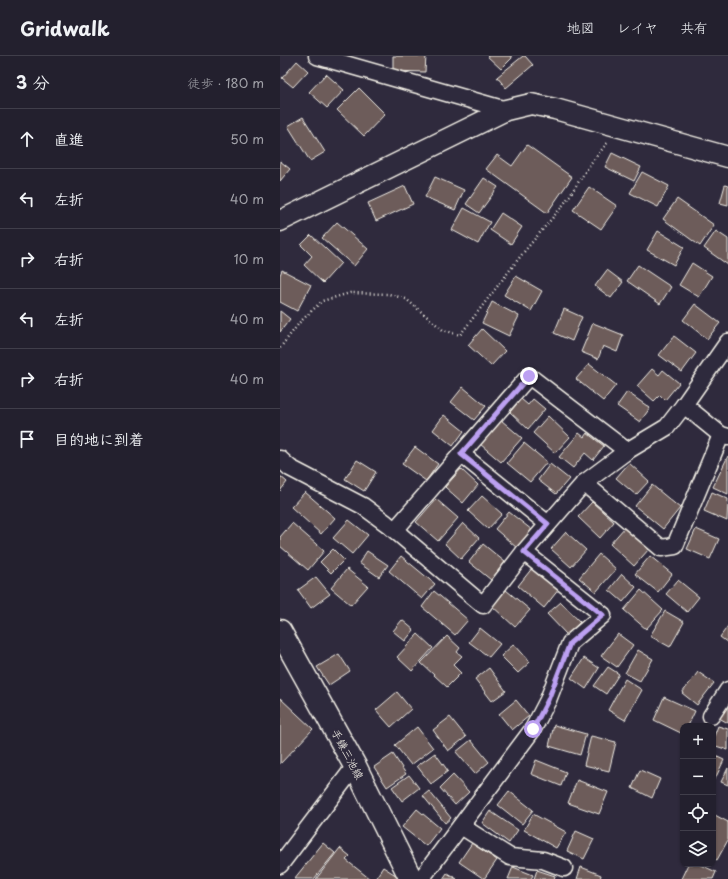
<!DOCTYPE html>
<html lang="ja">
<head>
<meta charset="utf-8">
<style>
  :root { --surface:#23202e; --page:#2b2836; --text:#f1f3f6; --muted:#a3a3aa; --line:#403e4a }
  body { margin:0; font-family:"Playpen Sans","Klee One",sans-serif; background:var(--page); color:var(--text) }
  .controls { position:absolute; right:12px; bottom:12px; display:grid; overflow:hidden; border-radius:8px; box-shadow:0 1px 3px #0004 }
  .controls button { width:36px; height:36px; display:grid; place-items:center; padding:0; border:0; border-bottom:1px solid var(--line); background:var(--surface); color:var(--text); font:20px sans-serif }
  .stop { position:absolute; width:12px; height:12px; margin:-9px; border:3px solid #bca0f2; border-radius:50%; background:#fff }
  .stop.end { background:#bca0f2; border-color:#fff; box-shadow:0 1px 4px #0008 }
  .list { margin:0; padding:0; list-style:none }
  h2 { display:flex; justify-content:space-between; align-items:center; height:52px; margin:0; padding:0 16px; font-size:17px }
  h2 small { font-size:13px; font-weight:400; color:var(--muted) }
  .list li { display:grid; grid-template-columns:26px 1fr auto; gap:12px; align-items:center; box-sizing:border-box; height:60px; padding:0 16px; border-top:1px solid var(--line) }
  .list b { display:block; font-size:15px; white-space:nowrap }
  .list em { font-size:13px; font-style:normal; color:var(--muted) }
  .icon { flex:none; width:22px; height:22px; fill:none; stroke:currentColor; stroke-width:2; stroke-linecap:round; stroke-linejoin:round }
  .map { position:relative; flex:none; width:448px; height:823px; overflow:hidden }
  header { display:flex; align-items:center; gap:24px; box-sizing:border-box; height:56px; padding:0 20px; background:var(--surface); border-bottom:1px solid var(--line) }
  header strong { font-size:19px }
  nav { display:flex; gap:22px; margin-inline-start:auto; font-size:14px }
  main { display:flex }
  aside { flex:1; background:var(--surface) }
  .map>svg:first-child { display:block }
  .building { fill:#6d5b5a; stroke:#f4f1e8 }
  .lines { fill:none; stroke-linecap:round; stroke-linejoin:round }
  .minor-casing { stroke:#f4f1e8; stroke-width:19 }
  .tertiary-casing { stroke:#f4f1e8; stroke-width:23 }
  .secondary-casing { stroke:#f4f1e8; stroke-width:25 }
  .path { stroke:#f4f1e8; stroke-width:2.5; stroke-dasharray:1 3; stroke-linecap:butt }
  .minor { stroke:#2f2a3d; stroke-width:16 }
  .tertiary { stroke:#2f2a3d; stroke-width:20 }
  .secondary { stroke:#2f2a3d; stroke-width:22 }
  .route { stroke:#bca0f2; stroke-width:5 }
  .labels { text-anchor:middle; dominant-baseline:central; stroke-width:3.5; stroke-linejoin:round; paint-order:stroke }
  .street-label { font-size:11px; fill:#f4f1e8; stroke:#2f2a3d }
</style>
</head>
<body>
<header>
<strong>Gridwalk</strong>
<nav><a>地図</a><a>レイヤ</a><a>共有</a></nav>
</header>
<main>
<aside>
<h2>3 分<small>徒歩 · 180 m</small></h2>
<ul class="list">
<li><svg class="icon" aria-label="ahead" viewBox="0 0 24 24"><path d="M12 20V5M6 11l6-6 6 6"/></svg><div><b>直進</b></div><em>50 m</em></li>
<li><svg class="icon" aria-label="left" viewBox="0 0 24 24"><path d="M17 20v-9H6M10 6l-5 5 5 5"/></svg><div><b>左折</b></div><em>40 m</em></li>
<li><svg class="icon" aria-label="right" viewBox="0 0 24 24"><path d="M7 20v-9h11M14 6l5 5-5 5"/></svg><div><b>右折</b></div><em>10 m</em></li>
<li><svg class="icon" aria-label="left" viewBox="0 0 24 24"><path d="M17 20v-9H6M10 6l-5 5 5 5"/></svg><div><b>左折</b></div><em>40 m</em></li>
<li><svg class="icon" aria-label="right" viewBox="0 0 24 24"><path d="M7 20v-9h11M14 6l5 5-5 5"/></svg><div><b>右折</b></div><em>40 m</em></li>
<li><svg class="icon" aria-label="arrive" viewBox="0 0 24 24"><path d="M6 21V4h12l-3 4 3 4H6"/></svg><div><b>目的地に到着</b></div></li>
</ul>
</aside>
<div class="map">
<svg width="448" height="823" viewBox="0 0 448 823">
  <rect width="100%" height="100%" fill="#2f2a3d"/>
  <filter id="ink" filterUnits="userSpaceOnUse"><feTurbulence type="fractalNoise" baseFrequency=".025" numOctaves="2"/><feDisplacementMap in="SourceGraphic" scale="8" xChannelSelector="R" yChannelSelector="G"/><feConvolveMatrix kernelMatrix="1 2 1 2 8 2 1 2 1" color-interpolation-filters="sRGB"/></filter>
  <g filter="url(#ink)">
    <g class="building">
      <polygon points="113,0 146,0 145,16 113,15"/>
      <polygon points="207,0 231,0 232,2 221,13"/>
      <polygon points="243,0 245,0 253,9 226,32 217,21"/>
      <polygon points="17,5 28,15 13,31 2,22"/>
      <polygon points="46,18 64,34 47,52 29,36"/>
      <polygon points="79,32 105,58 84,80 57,54"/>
      <polygon points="23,61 45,96 30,105 8,70"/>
      <polygon points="247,89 292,121 267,157 206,113 217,99 232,110"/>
      <polygon points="332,97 361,111 354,125 325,111"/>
      <polygon points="0,105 10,113 0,125"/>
      <polygon points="362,116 389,130 378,151 350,137"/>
      <polygon points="155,121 184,134 175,154 145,141"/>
      <polygon points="204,122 218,131 199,157 186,148"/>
      <polygon points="445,129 448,130 448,149 440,147"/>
      <polygon points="125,130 133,148 96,165 88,147"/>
      <polygon points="309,131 337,150 321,173 293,154"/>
      <polygon points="397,143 434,169 420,190 383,163"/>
      <polygon points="184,152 210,166 198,188 172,174"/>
      <polygon points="221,157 242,171 231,188 210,174"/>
      <polygon points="57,166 88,193 74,210 42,182"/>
      <polygon points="378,175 404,191 394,209 367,194"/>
      <polygon points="436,175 448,183 448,209 424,192"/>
      <polygon points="31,179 61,207 43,227 24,209 32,200 21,189"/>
      <polygon points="412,207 432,220 419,241 399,229"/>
      <polygon points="358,209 391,231 380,248 347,225"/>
      <polygon points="2,214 31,229 17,255 0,246 0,219"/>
      <polygon points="327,214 343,226 331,242 315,230"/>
      <polygon points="236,220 262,235 251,255 224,239"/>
      <polygon points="212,246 239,260 229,280 202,267"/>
      <polygon points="415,248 440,267 427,283 403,264"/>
      <polygon points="284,253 302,261 292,285 274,277"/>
      <polygon points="0,255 10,263 0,276"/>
      <polygon points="313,267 343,279 337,296 323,290 318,303 301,296"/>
      <polygon points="202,273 225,295 211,310 188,289"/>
      <polygon points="394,280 416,297 402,316 379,299"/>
      <polygon points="309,308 336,329 323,345 296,323"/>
      <polygon points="372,313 379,319 383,314 399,327 385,344 380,339 374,345 357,330"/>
      <polygon points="183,331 206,350 194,364 171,346"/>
      <polygon points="347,336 370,352 360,366 337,350"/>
      <polygon points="241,343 248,349 253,343 265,353 248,373 230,356"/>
      <polygon points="164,359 184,375 173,390 153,374"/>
      <polygon points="268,360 290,381 275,397 253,377"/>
      <polygon points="221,364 242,382 221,406 200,388"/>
      <polygon points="299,377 304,381 307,377 324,390 313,404 305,397 293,412 279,401"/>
      <polygon points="244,387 267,406 250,426 227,407"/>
      <polygon points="135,391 158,408 146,425 122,408"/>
      <polygon points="448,400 448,438 433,431"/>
      <polygon points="77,404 96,416 84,435 65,423"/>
      <polygon points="349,407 369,425 356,439 336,422"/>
      <polygon points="270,408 289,423 276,438 258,424"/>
      <polygon points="181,413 198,429 183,447 165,431"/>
      <polygon points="0,420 7,426 0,435"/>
      <polygon points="372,429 400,452 383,473 355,450"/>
      <polygon points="25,436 55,462 41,478 11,451"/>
      <polygon points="432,436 448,443 447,465 424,455"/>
      <polygon points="202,440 222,458 208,473 188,455"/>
      <polygon points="156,443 178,462 158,485 136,466"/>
      <polygon points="312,446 334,466 320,482 298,461"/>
      <polygon points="229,456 252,474 237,492 215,473"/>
      <polygon points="69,464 88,479 72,498 53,482"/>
      <polygon points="12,467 44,495 28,514 0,490 0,481"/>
      <polygon points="183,467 199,482 181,503 165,488"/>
      <polygon points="345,471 369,493 354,510 330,488"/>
      <polygon points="416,473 439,483 430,503 407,493"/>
      <polygon points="286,476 306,494 291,511 271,493"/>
      <polygon points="203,488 225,506 211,524 189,506"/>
      <polygon points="53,493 64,504 51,517 40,506"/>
      <polygon points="87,495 108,509 99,521 79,507"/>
      <polygon points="319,498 336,513 316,536 299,522"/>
      <polygon points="121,500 155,528 142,543 109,515"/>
      <polygon points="370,500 392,518 378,536 355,518"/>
      <polygon points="253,511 279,533 264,552 238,530"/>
      <polygon points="67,513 88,530 71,549 51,532"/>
      <polygon points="342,518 356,531 343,546 329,534"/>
      <polygon points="36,521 50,538 31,552 18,534"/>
      <polygon points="398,524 419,541 407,556 386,538"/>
      <polygon points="226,534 250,554 235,571 212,550"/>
      <polygon points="361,534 383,554 366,573 344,554"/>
      <polygon points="154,535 188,564 175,579 142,551"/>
      <polygon points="281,546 300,566 287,579 267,558"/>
      <polygon points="385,555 404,566 390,591 370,580"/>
      <polygon points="122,564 134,574 125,585 113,575"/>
      <polygon points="448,570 448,587 440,581"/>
      <polygon points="200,572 220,588 209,601 189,586"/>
      <polygon points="138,578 153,592 132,615 117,601"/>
      <polygon points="338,578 353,589 337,611 321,600"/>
      <polygon points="167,580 180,592 177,596 182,600 173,609 181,617 167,631 141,607"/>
      <polygon points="234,588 250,606 238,617 221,600"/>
      <polygon points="358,594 373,603 360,625 345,617"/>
      <polygon points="59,598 70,615 49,629 37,611"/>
      <polygon points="304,602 319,612 306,633 291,622"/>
      <polygon points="328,611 339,618 326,638 314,630"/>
      <polygon points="209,612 226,635 212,645 195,623"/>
      <polygon points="418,616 434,627 417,649 402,637"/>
      <polygon points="345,623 362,634 345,664 328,654"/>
      <polygon points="117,636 131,653 111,671 96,654"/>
      <polygon points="384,641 415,655 408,670 403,670 403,678 374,664"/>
      <polygon points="0,642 33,673 0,708"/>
      <polygon points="236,644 249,660 232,674 219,658"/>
      <polygon points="448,646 448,667 439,662"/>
      <polygon points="170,661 186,681 168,695 153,674"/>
      <polygon points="274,669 306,678 300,699 269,690"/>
      <polygon points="438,670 448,673 448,694 433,689 433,683"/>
      <polygon points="137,671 153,692 131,709 115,689"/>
      <polygon points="311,680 336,686 329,715 304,709"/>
      <polygon points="191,684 209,706 195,718 176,696"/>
      <polygon points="155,697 168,715 151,728 137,710"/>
      <polygon points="113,698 126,718 107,731 94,711"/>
      <polygon points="433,699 444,704 435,723 433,723"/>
      <polygon points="256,704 286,716 281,730 251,718"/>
      <polygon points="448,712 448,729 441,726"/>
      <polygon points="360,714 380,723 372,742 352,732"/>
      <polygon points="129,719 139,732 122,745 112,731"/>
      <polygon points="173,719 189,736 175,749 160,732"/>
      <polygon points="297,724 328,736 319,758 288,747"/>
      <polygon points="149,735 171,762 165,767 143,740"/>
      <polygon points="229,735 253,754 242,768 218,749"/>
      <polygon points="137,753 160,772 146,790 122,771"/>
      <polygon points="210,755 238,774 229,787 202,767"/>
      <polygon points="253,758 286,776 276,792 244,774"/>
      <polygon points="433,758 448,766 448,784 437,804 433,802"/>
      <polygon points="296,775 314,783 304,803 287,795"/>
      <polygon points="43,787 55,797 34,823 14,823"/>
      <polygon points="192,787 217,804 204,823 179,806"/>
      <polygon points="60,792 70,800 66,804 90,823 36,823"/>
      <polygon points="408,808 419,808 436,816 433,823 401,823"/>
      <polygon points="103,811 122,823 95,823"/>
      <polygon points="233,811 253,819 251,823 228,823"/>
      <polygon points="301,811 321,819 320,823 297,823"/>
      <polygon points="257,814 275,820 274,823 254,823"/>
      <polygon points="167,817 177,823 163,823"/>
    </g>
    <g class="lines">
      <g class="minor-casing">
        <g id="minor">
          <polyline points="37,0 226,54"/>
          <polyline points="404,349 441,379 448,381"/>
          <polyline points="181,398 268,468"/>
          <polyline points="0,403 10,412 83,450 106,467 203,549 244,496 304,427 347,395 387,371 404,349 448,286"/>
          <polyline points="304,427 381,492 395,490 441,379"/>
          <polyline points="115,474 249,320 347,395"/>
          <polyline points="431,660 448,634"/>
          <polyline points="181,770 230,801 263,804 284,812"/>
          <polyline points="0,809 75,710"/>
          <polyline points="141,823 253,673 268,644 290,587 323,559 244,496"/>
        </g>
      </g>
      <g class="tertiary-casing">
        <polyline id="tertiary" points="0,165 226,54 251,48 275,53 448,101"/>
      </g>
      <g class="secondary-casing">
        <polyline id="secondary" points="0,575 75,710 131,823"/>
      </g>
      <polyline class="path" points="0,292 20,266 42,245 70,237 109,238 126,243 163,274 180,279 243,197 284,148 311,107 328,86"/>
      <use href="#minor" class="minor"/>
      <use href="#tertiary" class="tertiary"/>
      <use href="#secondary" class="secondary"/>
    </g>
  </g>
  <g class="lines" filter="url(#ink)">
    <polyline class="route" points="249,320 181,398 268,468 244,496 323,559 290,587 268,644 253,673"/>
  </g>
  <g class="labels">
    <g class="street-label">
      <text transform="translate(68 698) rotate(62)">手鎌三池線</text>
    </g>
  </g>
</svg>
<div class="controls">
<button>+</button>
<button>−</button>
<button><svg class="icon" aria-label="locate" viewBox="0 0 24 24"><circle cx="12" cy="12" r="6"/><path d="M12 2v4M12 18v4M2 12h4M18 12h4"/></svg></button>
<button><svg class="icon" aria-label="layers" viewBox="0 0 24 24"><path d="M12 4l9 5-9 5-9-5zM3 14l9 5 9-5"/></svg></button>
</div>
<div class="stop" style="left:253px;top:673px"></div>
<div class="stop end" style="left:249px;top:320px"></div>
</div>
</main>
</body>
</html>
